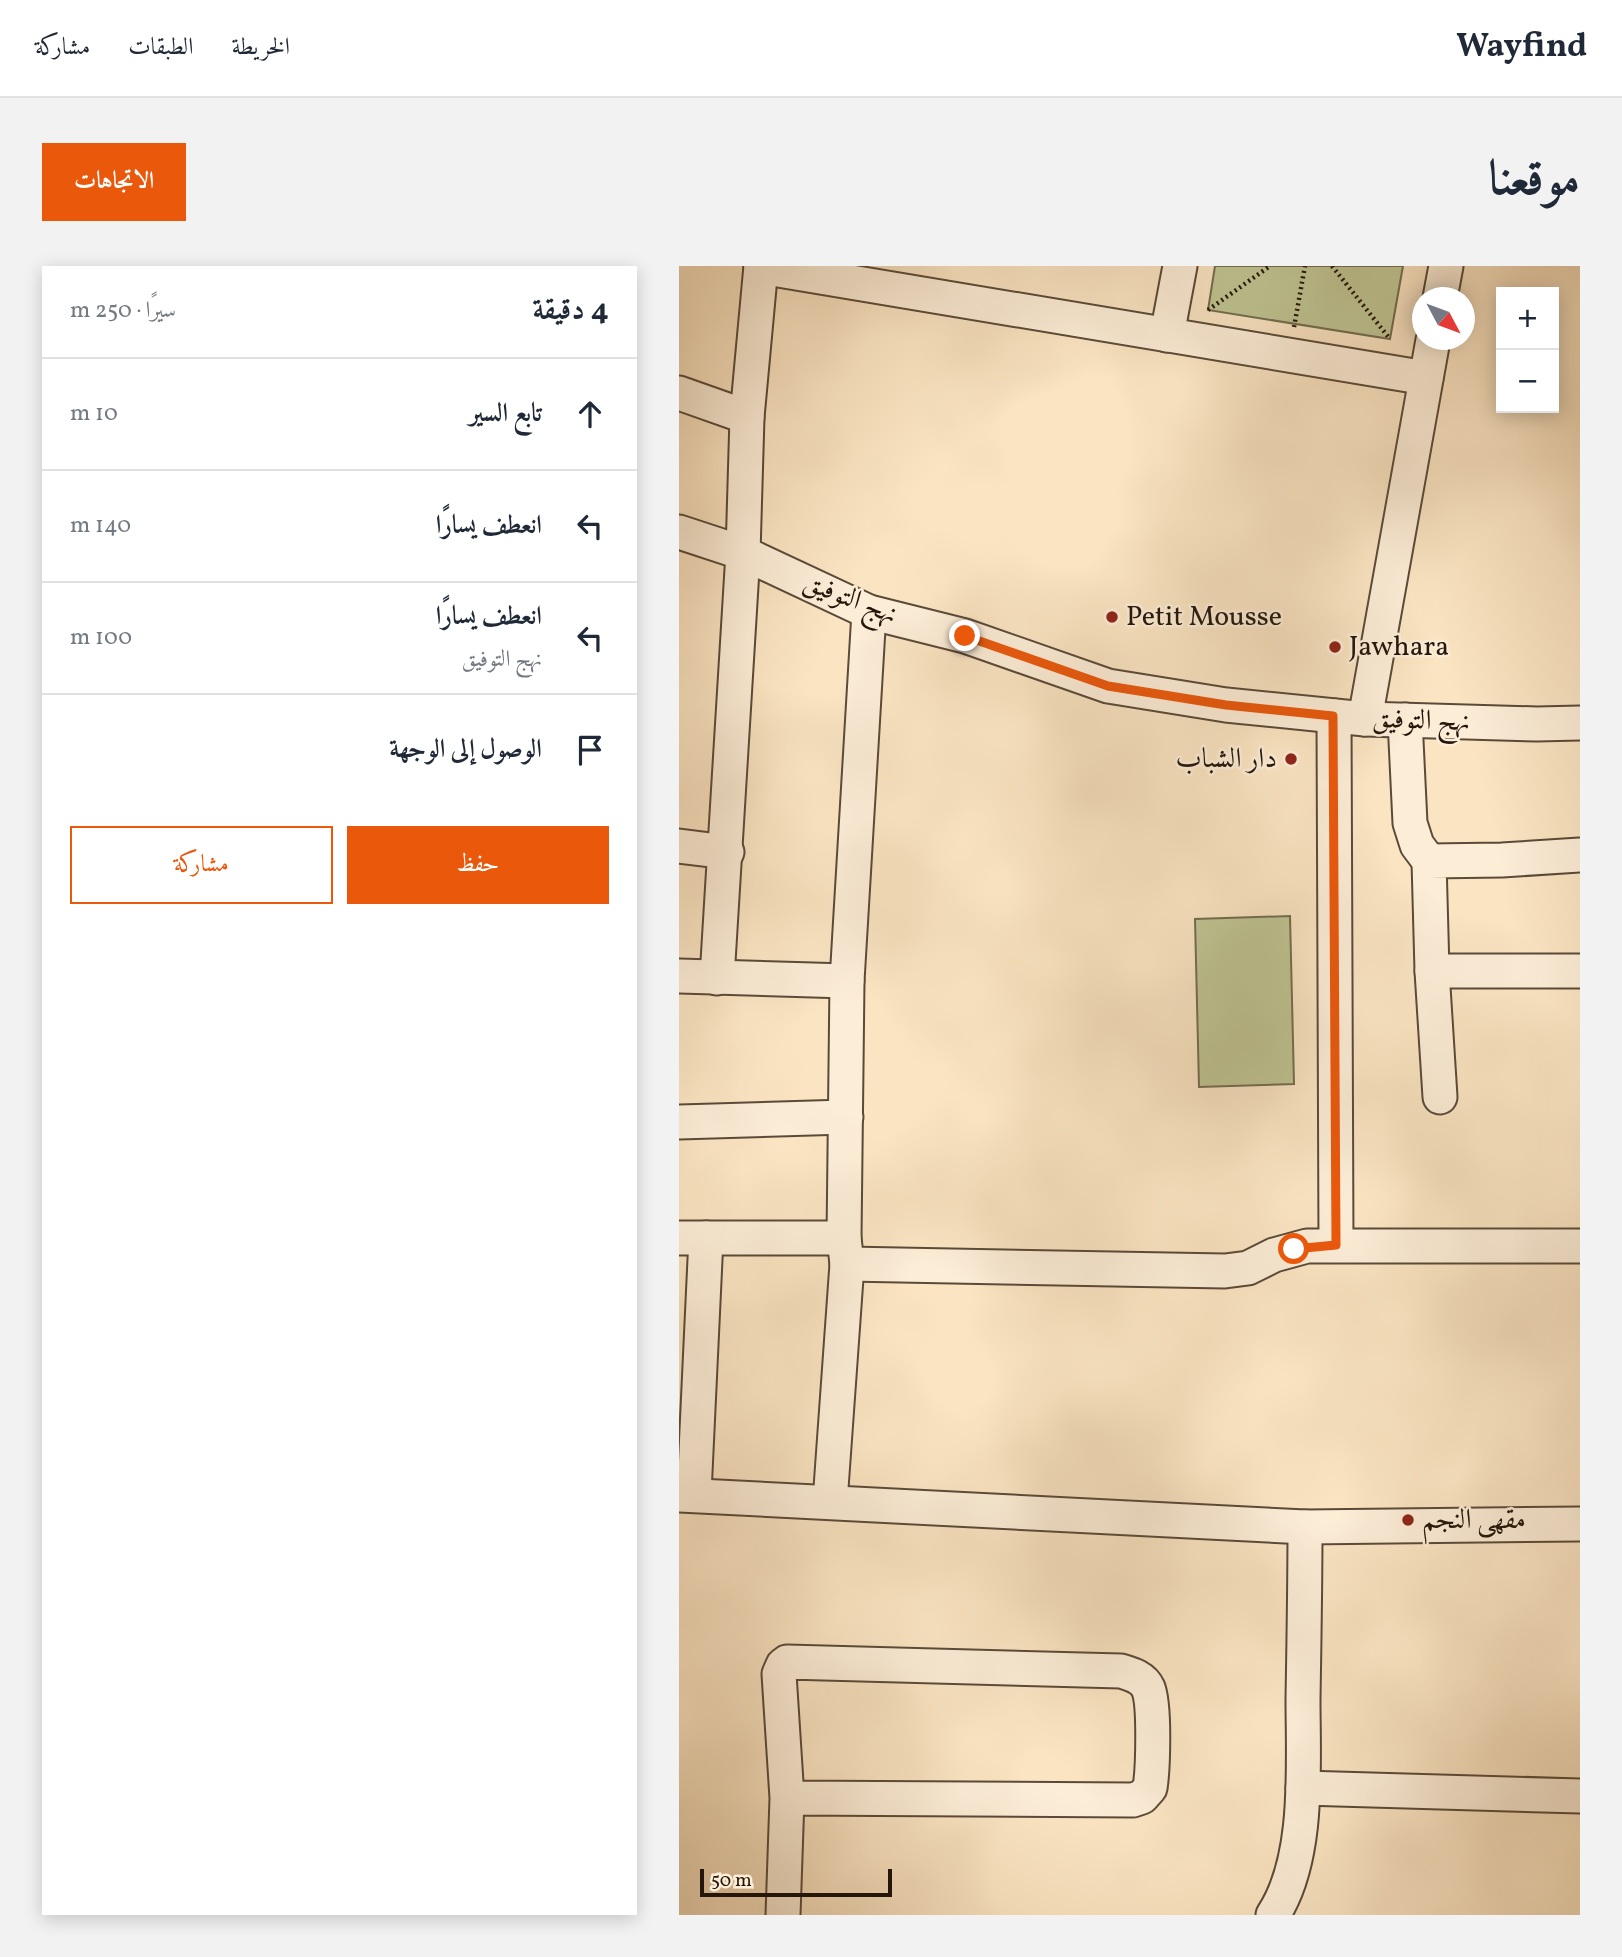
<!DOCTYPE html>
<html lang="ar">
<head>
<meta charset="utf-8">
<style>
  :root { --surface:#fff; --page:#f2f2f3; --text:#1f2937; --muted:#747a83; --line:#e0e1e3; --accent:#ea580c }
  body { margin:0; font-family:Vollkorn,Amiri,serif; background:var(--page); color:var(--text); direction:rtl }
  .controls { position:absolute; right:21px; top:21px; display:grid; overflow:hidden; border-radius:0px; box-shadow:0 4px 18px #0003 }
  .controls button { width:63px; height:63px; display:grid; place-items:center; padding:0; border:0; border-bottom:2px solid var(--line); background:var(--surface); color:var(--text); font:35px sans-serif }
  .compass { position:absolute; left:733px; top:21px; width:63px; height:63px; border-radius:50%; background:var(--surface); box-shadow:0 4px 18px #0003; rotate:131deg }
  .scale { position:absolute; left:21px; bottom:18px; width:192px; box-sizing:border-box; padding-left:7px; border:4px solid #24160b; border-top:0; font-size:19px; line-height:24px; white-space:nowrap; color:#24160b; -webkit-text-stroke:5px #fcedd7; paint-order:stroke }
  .stop { position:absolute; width:21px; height:21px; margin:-16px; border:5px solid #ea580c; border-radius:50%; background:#fff }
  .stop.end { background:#ea580c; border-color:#fff; box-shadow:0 2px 7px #0008 }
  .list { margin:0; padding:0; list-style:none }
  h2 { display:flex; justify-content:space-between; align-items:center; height:91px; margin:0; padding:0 28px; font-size:30px }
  h2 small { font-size:23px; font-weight:400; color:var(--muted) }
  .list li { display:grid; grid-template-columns:46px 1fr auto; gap:21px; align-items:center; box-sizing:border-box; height:112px; padding:0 28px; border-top:2px solid var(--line) }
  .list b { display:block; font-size:26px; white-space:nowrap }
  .list p { margin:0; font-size:23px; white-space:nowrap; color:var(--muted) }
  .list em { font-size:23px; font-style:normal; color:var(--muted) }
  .actions { display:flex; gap:14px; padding:21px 28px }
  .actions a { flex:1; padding:16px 0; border:2px solid var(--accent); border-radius:0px; text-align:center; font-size:24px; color:var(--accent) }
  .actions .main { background:var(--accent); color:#fff }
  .icon { flex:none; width:38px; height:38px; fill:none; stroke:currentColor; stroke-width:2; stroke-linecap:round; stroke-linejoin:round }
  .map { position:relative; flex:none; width:901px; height:1649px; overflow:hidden; direction:ltr; border-radius:0px }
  header { display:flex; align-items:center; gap:42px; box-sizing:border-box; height:98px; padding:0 35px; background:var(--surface); border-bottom:2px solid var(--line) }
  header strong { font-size:33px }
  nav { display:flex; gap:38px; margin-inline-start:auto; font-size:24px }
  .intro { display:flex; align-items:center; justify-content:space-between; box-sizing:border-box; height:168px; padding:0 42px }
  h1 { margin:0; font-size:49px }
  .button { padding:18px 32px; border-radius:0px; background:var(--accent); color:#fff; font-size:24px; font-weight:700 }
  main { display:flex; gap:42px; padding:0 42px }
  aside { flex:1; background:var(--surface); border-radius:0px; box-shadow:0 4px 18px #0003 }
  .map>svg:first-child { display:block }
  .green { fill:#bfc493; stroke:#726d4f; stroke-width:2 }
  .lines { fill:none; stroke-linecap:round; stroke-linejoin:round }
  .minor-casing { stroke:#5a4a39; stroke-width:37 }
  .path { stroke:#24160b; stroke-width:4.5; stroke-dasharray:2 3.5; stroke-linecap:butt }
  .minor { stroke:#fcedd7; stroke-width:33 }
  .route { stroke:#ea580c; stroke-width:9 }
  .poi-dot { fill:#8f2418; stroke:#fcedd7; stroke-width:2.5 }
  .labels { text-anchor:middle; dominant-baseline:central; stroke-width:5; stroke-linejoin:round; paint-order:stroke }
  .street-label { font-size:28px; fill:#24160b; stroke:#fcedd7 }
  .poi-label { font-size:28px; fill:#24160b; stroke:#fcedd7; text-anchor:start }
</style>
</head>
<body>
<header>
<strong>Wayfind</strong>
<nav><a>الخريطة</a><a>الطبقات</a><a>مشاركة</a></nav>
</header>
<div class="intro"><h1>موقعنا</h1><a class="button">الاتجاهات</a></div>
<main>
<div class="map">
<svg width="901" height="1649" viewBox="0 0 901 1649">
  <rect width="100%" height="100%" fill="#fae4c2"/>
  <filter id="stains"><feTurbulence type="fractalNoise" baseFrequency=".00286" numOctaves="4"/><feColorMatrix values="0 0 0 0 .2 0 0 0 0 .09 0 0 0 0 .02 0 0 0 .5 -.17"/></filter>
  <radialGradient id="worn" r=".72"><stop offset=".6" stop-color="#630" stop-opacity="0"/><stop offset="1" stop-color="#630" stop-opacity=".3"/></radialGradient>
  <g class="green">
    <polygon points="536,0 724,0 711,73 529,44"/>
    <polygon points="611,650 615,818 520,821 516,653"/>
  </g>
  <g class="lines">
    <g class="minor-casing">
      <g id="minor">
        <polyline points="82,1 747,112"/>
        <polyline points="761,32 767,0"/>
        <polyline points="488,69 501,0"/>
        <polyline points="0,127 68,151"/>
        <polyline points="0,266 64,287 190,346 286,370 429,420 547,439 686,453 858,458 901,457"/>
        <polyline points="655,450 657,979"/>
        <polyline points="686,453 754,74"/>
        <polyline points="726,454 731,557 738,579 750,595"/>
        <polyline points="0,580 48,586"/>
        <polyline points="753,705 901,705"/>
        <polyline points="0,710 168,715"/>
        <polyline points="38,712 64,287 68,151 82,0"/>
        <polyline points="761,831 753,705 750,595 823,594 901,589"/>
        <polyline points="0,856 167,851"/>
        <polyline points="0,972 165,972"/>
        <polyline points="168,998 546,1005 569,1002 595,989 628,980 901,980"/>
        <polyline points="15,1228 27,972"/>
        <polyline points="0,1229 626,1261 901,1258"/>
        <polyline points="151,1236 168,998 165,972 168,715 190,346"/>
        <polyline points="624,1522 901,1530"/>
        <path d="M104 1649 108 1532 100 1408 104 1399 108 1396 442 1405C452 1408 464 1411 469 1422 476 1438 474 1503 471 1522L463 1531 454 1534 108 1532"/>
        <path d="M594 1649C631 1593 624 1499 624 1433 625 1376 626 1318 626 1261"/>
      </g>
    </g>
    <g class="path">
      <polyline points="653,0 711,73"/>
      <polyline points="529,44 591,0"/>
      <polyline points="615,61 626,0"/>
    </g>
    <use href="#minor" class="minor"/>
  </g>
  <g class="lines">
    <polyline class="route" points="286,370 429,420 547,439 654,450 657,979 615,983"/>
  </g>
  <g class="poi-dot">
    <circle cx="433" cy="351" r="7"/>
    <circle cx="656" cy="381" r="7"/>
    <circle cx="612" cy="493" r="7"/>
    <circle cx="729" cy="1254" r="7"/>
  </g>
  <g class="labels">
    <g class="street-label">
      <text transform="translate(171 333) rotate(21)">نهج التوفيق</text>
      <text transform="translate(742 455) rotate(2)">نهج التوفيق</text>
    </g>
    <g class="poi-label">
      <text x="447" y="351">Petit Mousse</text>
      <text x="670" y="381">Jawhara</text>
      <text x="598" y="493" text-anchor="end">دار الشباب</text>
      <text x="743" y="1254">مقهى النجم</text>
    </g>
  </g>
  <rect width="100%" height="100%" filter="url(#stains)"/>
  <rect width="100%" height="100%" fill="url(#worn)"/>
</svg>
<div class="controls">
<button>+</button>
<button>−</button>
</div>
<svg class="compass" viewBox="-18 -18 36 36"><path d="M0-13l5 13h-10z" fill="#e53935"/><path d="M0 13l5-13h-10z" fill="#747a83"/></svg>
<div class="scale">50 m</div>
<div class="stop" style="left:615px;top:983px"></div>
<div class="stop end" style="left:286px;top:370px"></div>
</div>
<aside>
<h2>4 دقيقة<small>سيرًا · 250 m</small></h2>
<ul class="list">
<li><svg class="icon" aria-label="ahead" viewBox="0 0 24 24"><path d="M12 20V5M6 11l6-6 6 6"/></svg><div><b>تابع السير</b></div><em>10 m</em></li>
<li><svg class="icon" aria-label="left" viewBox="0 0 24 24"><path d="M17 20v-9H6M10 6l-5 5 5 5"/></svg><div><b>انعطف يسارًا</b></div><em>140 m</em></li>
<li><svg class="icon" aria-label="left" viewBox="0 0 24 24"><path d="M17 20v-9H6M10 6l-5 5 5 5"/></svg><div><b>انعطف يسارًا</b><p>نهج التوفيق</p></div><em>100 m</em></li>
<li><svg class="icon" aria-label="arrive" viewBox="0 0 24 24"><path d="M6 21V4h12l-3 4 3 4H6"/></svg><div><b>الوصول إلى الوجهة</b></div></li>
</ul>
<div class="actions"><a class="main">حفظ</a><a>مشاركة</a></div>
</aside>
</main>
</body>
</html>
